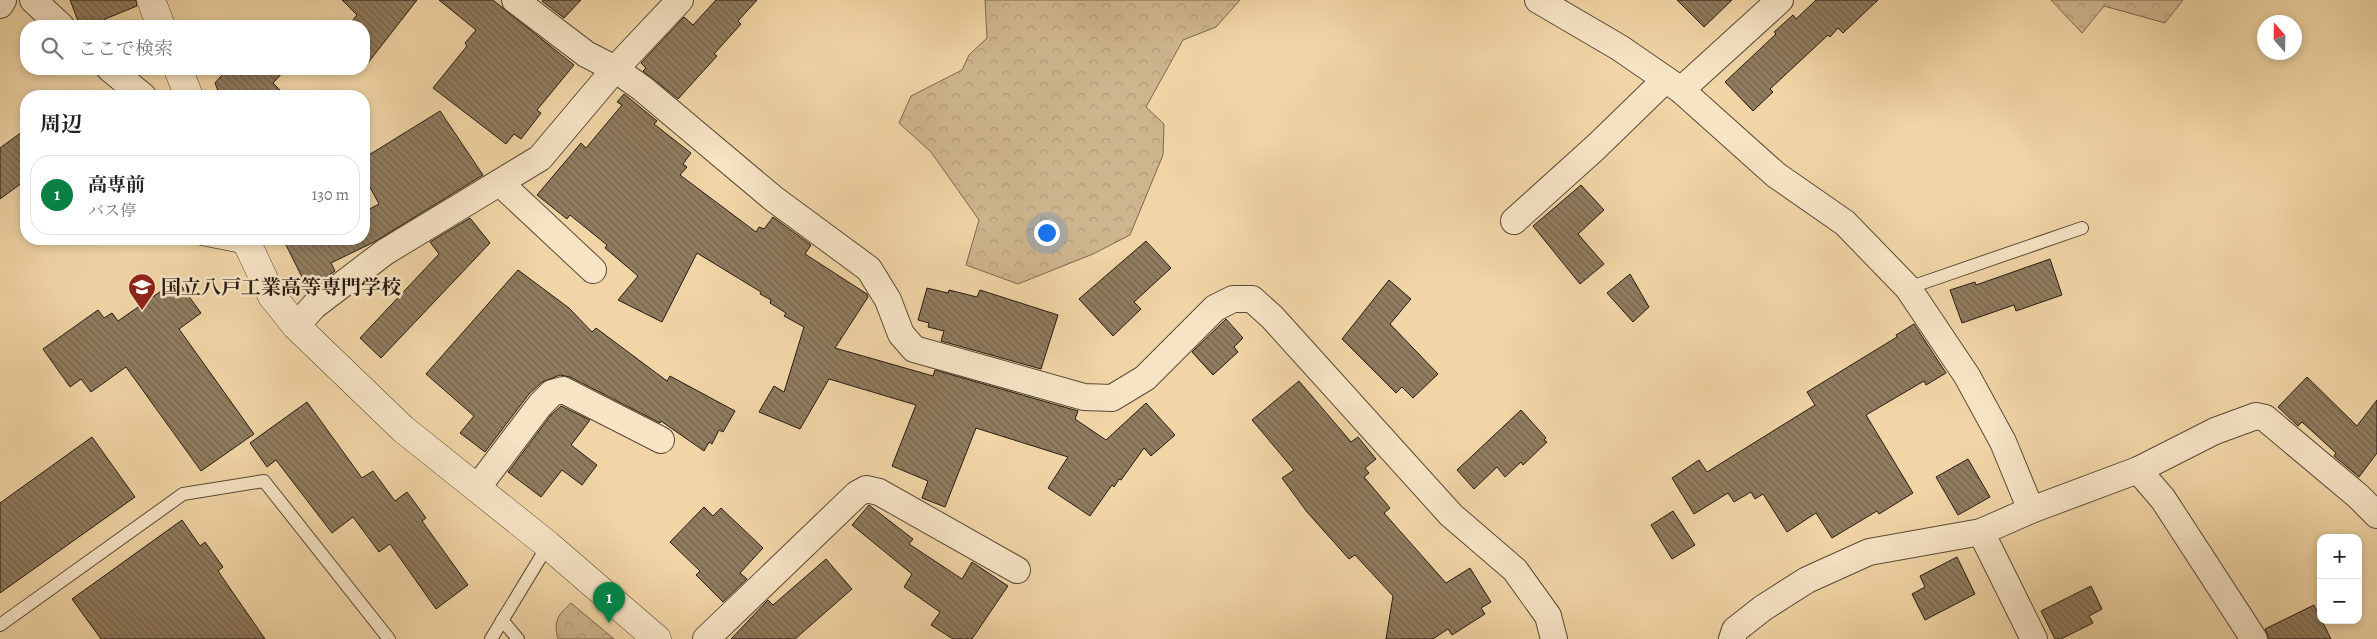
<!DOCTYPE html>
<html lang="ja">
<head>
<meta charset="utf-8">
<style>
  :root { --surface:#fff; --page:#f2f2f2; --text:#222; --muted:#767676; --line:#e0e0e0; --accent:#0b8043 }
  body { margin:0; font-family:Alegreya,"Noto Serif JP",serif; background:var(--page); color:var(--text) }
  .controls { position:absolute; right:15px; bottom:15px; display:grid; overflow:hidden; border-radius:10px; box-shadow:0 2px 8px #0003 }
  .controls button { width:45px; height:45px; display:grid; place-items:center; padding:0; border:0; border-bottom:1px solid var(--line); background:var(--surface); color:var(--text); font:25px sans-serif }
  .compass { position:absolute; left:2257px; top:15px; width:45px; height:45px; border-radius:50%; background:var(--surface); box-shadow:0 2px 8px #0003; rotate:340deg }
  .you { position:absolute; left:1046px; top:232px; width:18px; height:18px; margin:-12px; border:4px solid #fff; border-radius:50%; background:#1a73e8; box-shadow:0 0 0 8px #1a73e833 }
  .badge { display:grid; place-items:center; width:32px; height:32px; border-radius:50%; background:var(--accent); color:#fff; font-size:16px; font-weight:700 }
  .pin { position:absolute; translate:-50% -41px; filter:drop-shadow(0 1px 2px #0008) }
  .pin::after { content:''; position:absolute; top:26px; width:18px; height:15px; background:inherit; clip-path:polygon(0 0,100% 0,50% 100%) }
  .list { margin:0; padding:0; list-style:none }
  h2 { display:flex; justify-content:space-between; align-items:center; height:65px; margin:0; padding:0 20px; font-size:21px }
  h2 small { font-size:16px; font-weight:400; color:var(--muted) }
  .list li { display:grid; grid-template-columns:32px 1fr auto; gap:15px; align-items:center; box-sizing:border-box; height:80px; margin:0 10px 10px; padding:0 10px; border:1px solid var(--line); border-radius:20px }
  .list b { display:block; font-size:19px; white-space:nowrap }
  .list p { margin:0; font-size:16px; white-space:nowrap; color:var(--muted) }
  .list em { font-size:16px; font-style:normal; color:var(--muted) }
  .icon { flex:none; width:28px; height:28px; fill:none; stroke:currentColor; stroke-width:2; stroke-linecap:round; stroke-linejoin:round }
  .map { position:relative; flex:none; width:2377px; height:639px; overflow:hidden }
  .search { position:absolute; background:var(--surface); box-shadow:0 2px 8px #0003; left:20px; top:20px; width:350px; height:55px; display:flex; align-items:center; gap:12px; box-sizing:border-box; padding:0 18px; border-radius:20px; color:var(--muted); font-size:19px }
  .panel { position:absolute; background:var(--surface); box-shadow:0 2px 8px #0003; left:20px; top:90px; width:350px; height:155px; border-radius:20px }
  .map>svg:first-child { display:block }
  .forest { fill:url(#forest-crowns); stroke:#7a6850 }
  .building { fill:url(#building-back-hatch); stroke:#261b12 }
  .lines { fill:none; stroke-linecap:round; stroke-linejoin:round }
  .service-casing { stroke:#594a37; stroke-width:14 }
  .minor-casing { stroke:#594a37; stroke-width:28 }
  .tertiary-casing { stroke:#594a37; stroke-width:29 }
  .service { stroke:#f6e4c5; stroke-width:12 }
  .minor { stroke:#f6e4c5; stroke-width:26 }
  .tertiary { stroke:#f6e4c5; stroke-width:28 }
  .labels { text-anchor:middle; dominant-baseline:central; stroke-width:5; stroke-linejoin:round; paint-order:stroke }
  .poi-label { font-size:20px; font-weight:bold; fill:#261b12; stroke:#f6e4c5; text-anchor:start }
</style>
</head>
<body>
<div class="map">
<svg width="2377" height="639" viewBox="0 0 2377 639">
  <defs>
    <pattern id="forest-crowns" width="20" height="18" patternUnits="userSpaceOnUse" patternTransform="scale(1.25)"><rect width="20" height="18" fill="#ceb58d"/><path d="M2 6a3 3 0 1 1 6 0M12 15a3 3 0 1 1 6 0" fill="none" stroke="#b19b79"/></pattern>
    <pattern id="building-back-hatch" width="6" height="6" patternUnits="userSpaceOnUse" patternTransform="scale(1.25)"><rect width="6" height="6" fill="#907c5f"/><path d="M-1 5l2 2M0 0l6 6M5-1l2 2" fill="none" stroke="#75654d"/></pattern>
  </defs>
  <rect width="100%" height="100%" fill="#f1d5a6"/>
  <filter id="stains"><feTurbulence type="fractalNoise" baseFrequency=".004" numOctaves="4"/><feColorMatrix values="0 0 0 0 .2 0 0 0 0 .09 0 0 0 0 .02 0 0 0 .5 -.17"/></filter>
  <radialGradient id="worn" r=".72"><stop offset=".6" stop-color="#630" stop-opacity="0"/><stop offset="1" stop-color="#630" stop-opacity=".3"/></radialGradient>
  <g class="forest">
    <polygon points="985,0 1240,0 1216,27 1183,40 1146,107 1164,124 1163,155 1130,235 1093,254 1018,284 966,265 979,220 931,152 899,123 911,96 962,70 969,55 987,38"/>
    <polygon points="2051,0 2183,0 2165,23 2104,6 2082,33"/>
    <path d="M571 603 614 639H558C553 621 558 615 571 603Z"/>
  </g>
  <g class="building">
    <polygon points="70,0 136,0 137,6 105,19 107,26 80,26"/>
    <polygon points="342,0 417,0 364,68 364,26 348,26 357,15"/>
    <polygon points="439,0 493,0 574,65 537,110 541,113 521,139 514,134 506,144 433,88 467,46 465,43 476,30"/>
    <polygon points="543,0 581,0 564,18 542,1"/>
    <polygon points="716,0 757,0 738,21 741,24 714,54 717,56 678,99 643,71 646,68 641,63 684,17 693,25"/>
    <polygon points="1677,0 1732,0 1704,27"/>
    <polygon points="1816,0 1878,0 1843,33 1838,28 1830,37 1828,35 1770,89 1773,92 1753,111 1725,82 1776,34 1774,32 1793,15 1796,19"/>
    <polygon points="227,69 286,69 273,83 286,96 220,96 215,83"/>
    <polygon points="624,94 657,121 654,124 691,153 683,164 687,167 680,175 756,232 759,227 764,229 773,217 811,245 805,254 867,294 868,297 835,348 933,376 935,370 1078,411 1075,419 1106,440 1146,403 1175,435 1151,456 1144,448 1121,480 1119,479 1114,487 1112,485 1090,516 1048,488 1068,457 976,428 945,507 922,498 928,481 892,466 916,405 829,379 800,429 759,412 774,386 784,392 804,327 784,316 786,313 770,303 771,300 760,294 761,292 697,253 662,322 618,300 638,276 605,248 607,245 570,215 567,219 537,195 581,143 586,148 622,105 617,102"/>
    <polygon points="440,111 483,175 374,242 331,263 335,271 308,289 283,239 364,239 364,212 379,204 364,176 364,158"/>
    <polygon points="26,129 26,180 0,199 0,148"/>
    <polygon points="1581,185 1604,210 1578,234 1604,264 1580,284 1533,226"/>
    <polygon points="470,218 490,243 381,358 360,338 439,254 430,242"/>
    <polygon points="1146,241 1171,268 1134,302 1141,309 1113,336 1079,299"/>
    <polygon points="2050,259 2062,295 2016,311 2014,305 1962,323 1950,290 1975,282 1976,285"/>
    <polygon points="518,270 569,308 592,332 596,328 667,381 670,376 735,411 723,432 719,430 712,444 709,442 704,451 661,421 660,423 570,377 560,375 542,382 529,394 485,452 460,433 474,416 426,374"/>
    <polygon points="1630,274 1649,307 1633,322 1607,293"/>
    <polygon points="177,280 201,313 179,329 254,434 201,471 126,367 91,392 81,379 70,387 43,349 98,310 104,318 112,313 118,321"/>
    <polygon points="1389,280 1411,299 1390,324 1438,374 1413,398 1402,387 1396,393 1342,339"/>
    <polygon points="927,288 948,293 949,290 977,297 980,290 1058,315 1041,369 941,341 944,331 928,327 929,323 918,320"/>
    <polygon points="1226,319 1243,338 1234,347 1238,352 1213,375 1192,352"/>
    <polygon points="1914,324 1946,373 1926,385 1924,381 1866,415 1913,493 1879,514 1877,511 1832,538 1816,513 1787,532 1763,494 1755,499 1751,492 1734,502 1728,493 1694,514 1672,478 1699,460 1707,472 1815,405 1807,392 1897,337 1896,335"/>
    <polygon points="2307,377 2357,426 2377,400 2377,453 2359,477 2334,456 2336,453 2302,422 2298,426 2278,407"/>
    <polygon points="1299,381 1351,442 1358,437 1376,459 1365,468 1369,473 1364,477 1390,508 1384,513 1446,583 1470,568 1491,602 1481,608 1485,614 1452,635 1448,629 1433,639 1386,639 1393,596 1355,555 1349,559 1307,512 1282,478 1294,470 1252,420"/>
    <polygon points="307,402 362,478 373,471 395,501 407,492 426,518 422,521 468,585 436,609 390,544 379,552 353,517 332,533 276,460 267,467 250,443"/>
    <polygon points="561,406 590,420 571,445 597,465 582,485 562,470 541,497 508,472 551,415"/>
    <polygon points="1521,410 1546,438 1544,440 1547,442 1523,465 1521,462 1505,477 1497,467 1474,489 1457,470"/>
    <polygon points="92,437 135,497 0,593 0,503"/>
    <polygon points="1968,459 1990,497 1958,515 1936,477"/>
    <polygon points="869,505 913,539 909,544 962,579 972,562 1008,586 972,639 953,639 931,625 940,612 904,587 912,574 852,525"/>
    <polygon points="704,507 713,516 721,508 763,548 740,573 747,579 723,602 696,575 700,571 670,542"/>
    <polygon points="1673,511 1695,545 1672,559 1651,525"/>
    <polygon points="182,520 200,546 205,542 223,567 218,571 265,639 101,639 72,599"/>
    <polygon points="1957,557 1975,594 1925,620 1912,594 1925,587 1920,576"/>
    <polygon points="826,559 852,589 795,639 731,639 768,600 773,605"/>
    <polygon points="2091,586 2102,609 2089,616 2093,623 2061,639 2055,639 2041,611"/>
    <polygon points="2314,605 2331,639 2269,639 2265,629"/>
  </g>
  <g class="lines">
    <g class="service-casing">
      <g id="service">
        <polyline points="202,239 248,248"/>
        <polyline points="1908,288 2082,228"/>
        <polyline points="502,620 518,639"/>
        <polyline points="0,625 183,494 264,481 389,639"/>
        <polyline points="491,639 548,545"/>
      </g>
    </g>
    <g class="minor-casing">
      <g id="minor">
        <polyline points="33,0 61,26"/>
        <polyline points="515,0 586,54 615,69 643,89 774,199 869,269 888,300 901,334 914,349 1084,397 1112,398 1145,378 1215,308 1233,299 1252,299 1272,317 1451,515 1515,570 1548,616 1554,639"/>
        <polyline points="1538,0 1620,48 1681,90 1776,175 1845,223 1908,288 1967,376 2003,442 2031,510"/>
        <polyline points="0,5 3,0"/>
        <polyline points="110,69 143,96"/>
        <polyline points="1681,90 1780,0"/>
        <polyline points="500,183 593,270"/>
        <polyline points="1514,221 1596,147 1665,80"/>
        <polyline points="296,326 314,306 385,252 540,158 615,69 680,0"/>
        <polyline points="2138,470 2163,499 2254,639"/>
        <polyline points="477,488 540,405 552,393 563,390 661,440"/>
        <polyline points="1981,532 2034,639"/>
        <polyline points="706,639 857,494 866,489 879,492 1017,570"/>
        <polyline points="1732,639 1735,630 1763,608 1807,580 1869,552 1981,532 2031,510 2138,470 2215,431 2256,416 2265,418 2358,496 2377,515"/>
      </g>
    </g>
    <g class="tertiary-casing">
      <g id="tertiary">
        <polyline points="151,0 161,26"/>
        <polyline points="178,69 189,96"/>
        <polyline points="245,239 272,296 296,326 403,429 548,545 657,639"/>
      </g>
    </g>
    <use href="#service" class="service"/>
    <use href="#minor" class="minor"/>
    <use href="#tertiary" class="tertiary"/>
  </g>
  <defs>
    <g id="university-pin" transform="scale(1.4375)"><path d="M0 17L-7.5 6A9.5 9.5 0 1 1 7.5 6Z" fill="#8f2418" stroke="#f6e4c5"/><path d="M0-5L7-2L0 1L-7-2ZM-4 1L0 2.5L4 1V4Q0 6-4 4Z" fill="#fff"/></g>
  </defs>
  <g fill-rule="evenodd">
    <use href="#university-pin" x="142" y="287"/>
  </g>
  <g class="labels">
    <g class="poi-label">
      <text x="161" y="287">国立八戸工業高等専門学校</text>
    </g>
  </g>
  <rect width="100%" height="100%" filter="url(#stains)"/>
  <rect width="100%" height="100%" fill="url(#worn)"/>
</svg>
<div class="controls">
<button>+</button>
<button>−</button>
</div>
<svg class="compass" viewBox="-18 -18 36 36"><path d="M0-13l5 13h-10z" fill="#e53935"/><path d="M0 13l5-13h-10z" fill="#767676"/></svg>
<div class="you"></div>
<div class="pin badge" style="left:609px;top:623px">1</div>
<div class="search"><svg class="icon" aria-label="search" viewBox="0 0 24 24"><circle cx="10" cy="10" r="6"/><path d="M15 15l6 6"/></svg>ここで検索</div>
<section class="panel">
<h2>周辺<small></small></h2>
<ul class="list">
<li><span class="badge">1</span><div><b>高専前</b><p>バス停</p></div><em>130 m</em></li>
</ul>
</section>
</div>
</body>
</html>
